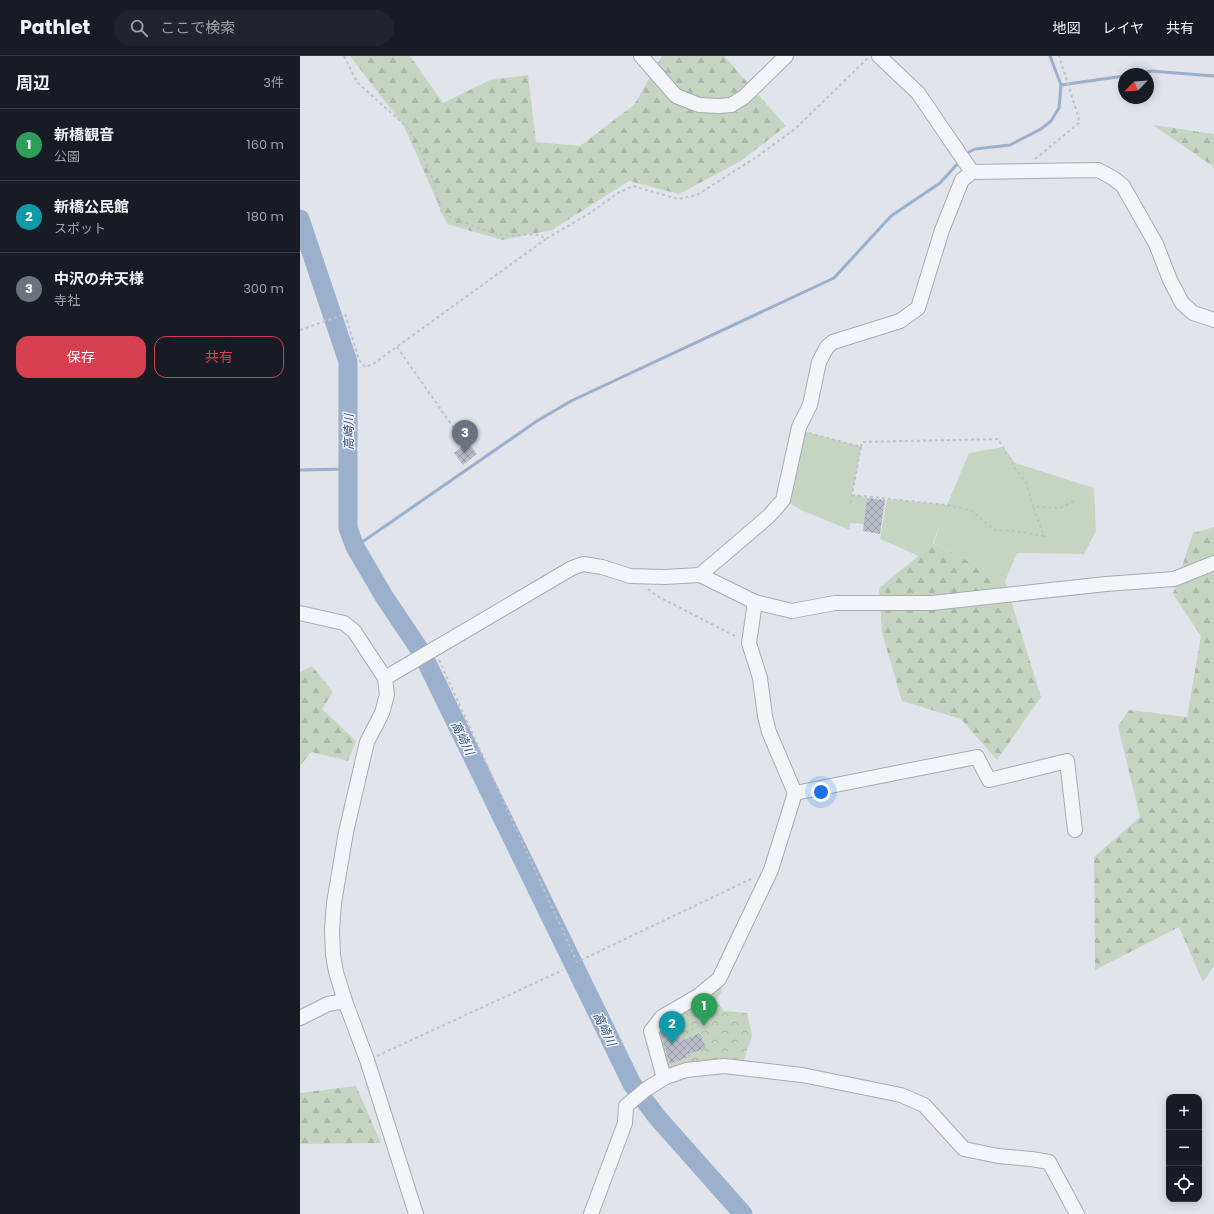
<!DOCTYPE html>
<html lang="ja">
<head>
<meta charset="utf-8">
<style>
  :root { --surface:#171b24; --page:#20242c; --text:#f1f3f6; --muted:#9ea1a6; --line:#363941; --accent:#d6404e }
  body { margin:0; font-family:Poppins,"Noto Sans JP",sans-serif; background:var(--page); color:var(--text) }
  .controls { position:absolute; right:12px; bottom:12px; display:grid; overflow:hidden; border-radius:8px; box-shadow:0 2px 10px #0003 }
  .controls button { width:36px; height:36px; display:grid; place-items:center; padding:0; border:0; border-bottom:1px solid var(--line); background:var(--surface); color:var(--text); font:20px sans-serif }
  .compass { position:absolute; left:818px; top:12px; width:36px; height:36px; border-radius:50%; background:var(--surface); box-shadow:0 2px 10px #0003; rotate:245deg }
  .you { position:absolute; left:521px; top:736px; width:14px; height:14px; margin:-10px; border:3px solid #fff; border-radius:50%; background:#1a73e8; box-shadow:0 0 0 6px #1a73e833 }
  .badge { display:grid; place-items:center; width:26px; height:26px; border-radius:50%; background:var(--accent); color:#fff; font-size:13px; font-weight:700 }
  .pin { position:absolute; translate:-50% -33px; filter:drop-shadow(0 1px 2px #0008) }
  .pin::after { content:''; position:absolute; top:21px; width:14px; height:12px; background:inherit; clip-path:polygon(0 0,100% 0,50% 100%) }
  .list { margin:0; padding:0; list-style:none }
  h2 { display:flex; justify-content:space-between; align-items:center; height:52px; margin:0; padding:0 16px; font-size:17px }
  h2 small { font-size:13px; font-weight:400; color:var(--muted) }
  .list li { display:grid; grid-template-columns:26px 1fr auto; gap:12px; align-items:center; box-sizing:border-box; height:72px; padding:0 16px; border-top:1px solid var(--line) }
  .list b { display:block; font-size:15px; white-space:nowrap }
  .list p { margin:0; font-size:13px; white-space:nowrap; color:var(--muted) }
  .list em { font-size:13px; font-style:normal; color:var(--muted) }
  .actions { display:flex; gap:8px; padding:12px 16px }
  .actions a { flex:1; padding:9px 0; border:1px solid var(--accent); border-radius:12px; text-align:center; font-size:14px; color:var(--accent) }
  .actions .main { background:var(--accent); color:#fff }
  .icon { flex:none; width:22px; height:22px; fill:none; stroke:currentColor; stroke-width:2; stroke-linecap:round; stroke-linejoin:round }
  .map { position:relative; flex:none; width:914px; height:1158px; overflow:hidden }
  header { display:flex; align-items:center; gap:24px; box-sizing:border-box; height:56px; padding:0 20px; background:var(--surface); border-bottom:1px solid var(--line) }
  header strong { font-size:19px }
  nav { display:flex; gap:22px; margin-inline-start:auto; font-size:14px }
  .search { width:280px; height:36px; background:var(--page); display:flex; align-items:center; gap:10px; box-sizing:border-box; padding:0 14px; border-radius:22px; color:var(--muted); font-size:15px }
  main { display:flex }
  aside { flex:1; background:var(--surface) }
  .map>svg:first-child { display:block }
  .green { fill:#c6d5c2 }
  .forest { fill:url(#forest-firs) }
  .park { fill:url(#park-crowns) }
  .lines { fill:none; stroke-linecap:round; stroke-linejoin:round }
  .stream { stroke:#9ab0cc; stroke-width:3 }
  .river { stroke:#9ab0cc; stroke-width:19 }
  .building { fill:url(#building-cross-hatch) }
  .minor-casing { stroke:#a6abb5; stroke-width:16 }
  .path { stroke:#bfc2c9; stroke-width:2; stroke-dasharray:3 3; stroke-linecap:butt }
  .minor { stroke:#f4f5f8; stroke-width:14 }
  .labels { text-anchor:middle; dominant-baseline:central; stroke-width:3; stroke-linejoin:round; paint-order:stroke }
  .water-label { font-size:12px; font-style:italic; fill:#304d7a; stroke:#f1f3f8 }
</style>
</head>
<body>
<header>
<strong>Pathlet</strong>
<div class="search"><svg class="icon" aria-label="search" viewBox="0 0 24 24"><circle cx="10" cy="10" r="6"/><path d="M15 15l6 6"/></svg>ここで検索</div>
<nav><a>地図</a><a>レイヤ</a><a>共有</a></nav>
</header>
<main>
<aside>
<h2>周辺<small>3件</small></h2>
<ul class="list">
<li><span class="badge" style="background:#2e9e5b">1</span><div><b>新橋観音</b><p>公園</p></div><em>160 m</em></li>
<li><span class="badge" style="background:#0f9aa8">2</span><div><b>新橋公民館</b><p>スポット</p></div><em>180 m</em></li>
<li><span class="badge" style="background:#6b7280">3</span><div><b>中沢の弁天様</b><p>寺社</p></div><em>300 m</em></li>
</ul>
<div class="actions"><a class="main">保存</a><a>共有</a></div>
</aside>
<div class="map">
<svg width="914" height="1158" viewBox="0 0 914 1158">
  <defs>
    <pattern id="forest-firs" width="22" height="20" patternUnits="userSpaceOnUse"><rect width="22" height="20" fill="#c6d5c2"/><path d="M5 1l3.5 6h-7zM16 11l3.5 6h-7z" fill="#aab7a8"/></pattern>
    <pattern id="park-crowns" width="20" height="18" patternUnits="userSpaceOnUse"><rect width="20" height="18" fill="#c6d5c2"/><path d="M2 6a3 3 0 1 1 6 0M12 15a3 3 0 1 1 6 0" fill="none" stroke="#aab7a8"/></pattern>
    <pattern id="building-cross-hatch" width="8" height="8" patternUnits="userSpaceOnUse"><rect width="8" height="8" fill="#b8bdc8"/><path d="M0 0l8 8M0 8l8-8" fill="none" stroke="#969aa4"/></pattern>
  </defs>
  <rect width="100%" height="100%" fill="#e1e4eb"/>
  <g class="green">
    <polygon points="498,374 561,391 552,439 567,441 565,468 550,467 550,474 501,454 485,444"/>
    <polygon points="703,391 715,407 794,432 796,475 784,498 717,497 705,525 634,487 640,468 632,489 619,500 580,483 587,443 647,449 669,397"/>
  </g>
  <g class="forest">
    <polygon points="50,0 110,0 143,47 190,24 228,19 236,86 280,90 334,49 362,0 424,0 486,70 441,105 379,138 329,125 252,174 202,184 147,168 104,70"/>
    <polygon points="853,69 914,78 914,111"/>
    <polygon points="914,471 914,910 903,926 879,871 795,914 794,801 840,761 818,670 829,654 887,661 901,580 873,538 893,477"/>
    <polygon points="634,487 705,525 741,641 697,704 661,663 602,645 582,577 579,532"/>
    <polygon points="12,610 33,636 22,653 56,685 48,705 11,696 0,710 0,616"/>
    <polygon points="56,1030 81,1087 0,1088 0,1037"/>
  </g>
  <polygon class="park" points="420,925 422,935 416,944 424,955 447,957 452,980 442,1009 365,1019 353,976"/>
  <g class="lines">
    <g class="stream">
      <polyline points="834,18 851,15 914,20"/>
      <polyline points="761,29 824,20"/>
      <polyline points="666,99 669,96 675,93 710,89 741,73 751,65 759,52 761,29 750,0"/>
      <polyline points="0,414 47,413"/>
      <polyline points="55,491 237,365 271,345 534,222 591,160 640,127 660,105"/>
    </g>
    <polyline class="river" points="0,163 48,306 48,472 55,491 85,542 122,597 332,1028 357,1061 443,1158"/>
  </g>
  <g class="building">
    <polygon points="168,386 177,398 163,409 154,397"/>
    <polygon points="567,442 585,444 580,478 563,475"/>
    <polygon points="375,968 381,985 400,977 406,992 386,999 387,1001 370,1008 360,977 364,972"/>
  </g>
  <g class="lines">
    <g class="minor-casing">
      <g id="minor">
        <polyline points="341,0 376,40 399,49 418,50 431,49 444,41 486,0"/>
        <polyline points="579,0 618,37 672,116"/>
        <polyline points="400,519 469,460 483,444 499,371 510,349 519,306 527,291 533,286 600,265 618,252 642,174 662,124 672,116 798,114 813,122 823,130 856,188 870,224 882,247 893,257 914,264"/>
        <polyline points="0,557 44,567 54,575 85,622 87,639 85,646 82,657 67,686 46,776 34,847 32,874 33,899 36,916 45,945 67,1004 116,1158"/>
        <polyline points="85,622 272,512 283,508 302,511 330,520 365,521 400,519 455,546 492,555 535,547 632,547 806,528 874,523 914,507"/>
        <polyline points="495,737 677,701 689,724 767,705 775,774"/>
        <polyline points="0,962 28,948 45,945"/>
        <polyline points="364,1022 351,975 362,961 398,940 419,923 471,814 495,737 469,676 465,660 460,622 449,587 455,546"/>
        <polyline points="291,1158 325,1067 326,1050 345,1034 364,1022 386,1014 424,1010 502,1019 601,1039 624,1049 664,1093 698,1100 731,1103 749,1106 777,1158"/>
      </g>
    </g>
    <g class="path">
      <path d="M44 0 57 26 108 72 118 88 133 124 142 158C163 165 182 175 204 179 219 182 233 173 246 183L290 157 318 137 333 130 378 143 397 139 458 100 496 72 568 2"/>
      <polyline points="735,103 780,66 759,0"/>
      <polyline points="0,274 45,258 59,304 65,311 73,308 246,183"/>
      <polyline points="97,291 165,388"/>
      <polyline points="509,377 561,391 550,449"/>
      <polyline points="561,391 562,386 698,383 715,412 726,426 733,451 760,452 776,444"/>
      <polyline points="552,439 647,449 671,454 694,474 714,475 744,480 733,451"/>
      <polyline points="348,533 357,540 437,581"/>
      <polyline points="139,604 277,906 453,822"/>
      <polyline points="77,1000 263,914"/>
      <polyline points="390,1001 381,978 404,968 397,955"/>
    </g>
    <use href="#minor" class="minor"/>
  </g>
  <g class="labels">
    <g class="water-label">
      <text transform="translate(48 376) rotate(-90)">高崎川</text>
      <text transform="translate(163 682) rotate(64)">高崎川</text>
      <text transform="translate(305 973) rotate(64)">高崎川</text>
    </g>
  </g>
</svg>
<div class="controls">
<button>+</button>
<button>−</button>
<button><svg class="icon" aria-label="locate" viewBox="0 0 24 24"><circle cx="12" cy="12" r="6"/><path d="M12 2v4M12 18v4M2 12h4M18 12h4"/></svg></button>
</div>
<svg class="compass" viewBox="-18 -18 36 36"><path d="M0-13l5 13h-10z" fill="#e53935"/><path d="M0 13l5-13h-10z" fill="#9ea1a6"/></svg>
<div class="you"></div>
<div class="pin badge" style="left:404px;top:970px;background:#2e9e5b">1</div>
<div class="pin badge" style="left:372px;top:988px;background:#0f9aa8">2</div>
<div class="pin badge" style="left:165px;top:397px;background:#6b7280">3</div>
</div>
</main>
</body>
</html>
